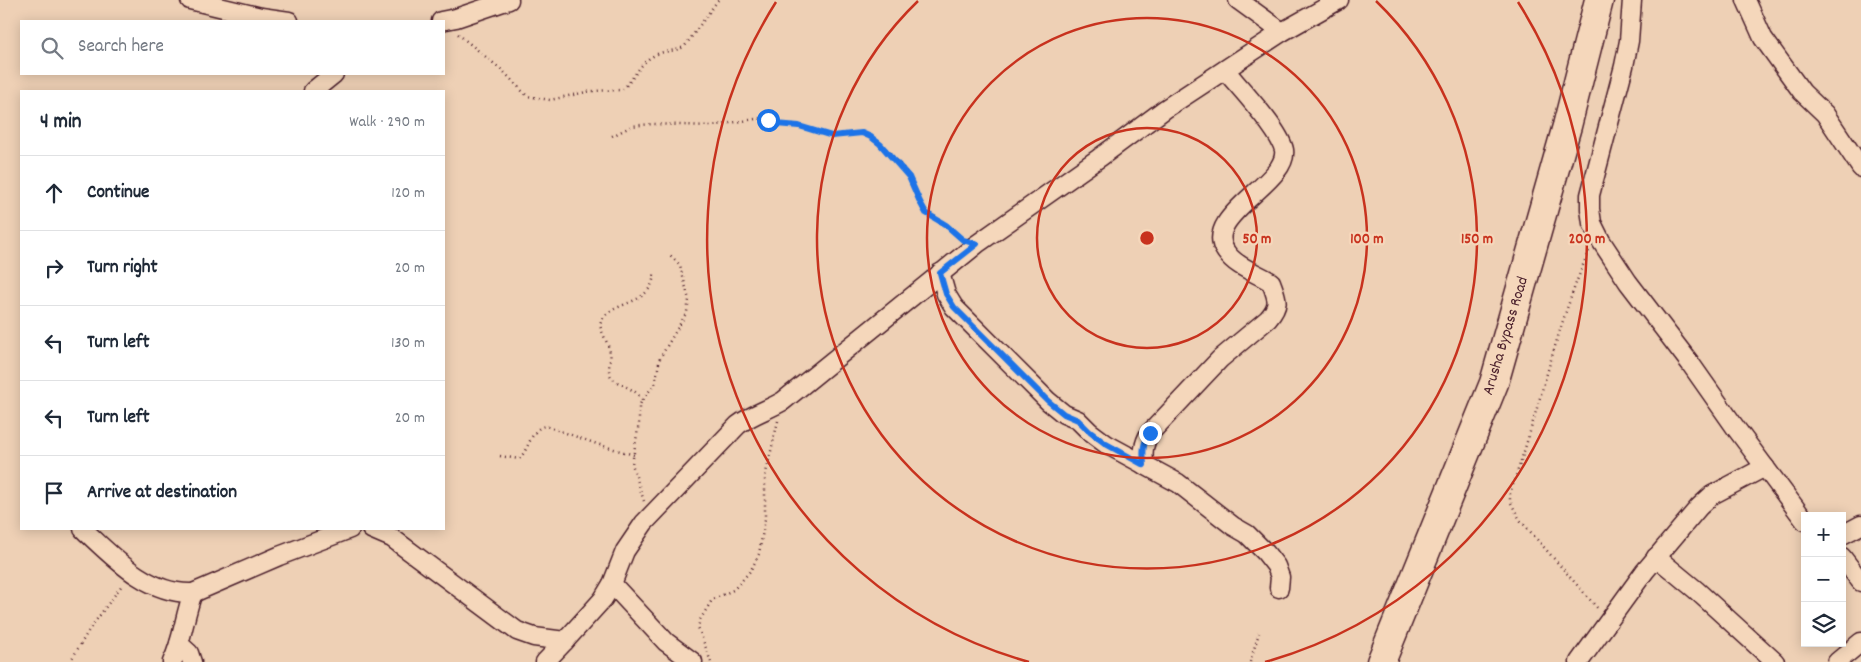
<!DOCTYPE html>
<html lang="en">
<head>
<meta charset="utf-8">
<style>
  :root { --surface:#fff; --page:#f6f6f7; --text:#1f2937; --muted:#747a83; --line:#e0e1e3 }
  body { margin:0; font-family:Dekko,sans-serif; background:var(--page); color:var(--text) }
  .controls { position:absolute; right:15px; bottom:15px; display:grid; overflow:hidden; border-radius:0px; box-shadow:0 2px 12px #0003 }
  .controls button { width:45px; height:45px; display:grid; place-items:center; padding:0; border:0; border-bottom:1px solid var(--line); background:var(--surface); color:var(--text); font:25px sans-serif }
  .stop { position:absolute; width:15px; height:15px; margin:-11px; border:4px solid #1a73e8; border-radius:50%; background:#fff }
  .stop.end { background:#1a73e8; border-color:#fff; box-shadow:0 1px 5px #0008 }
  .list { margin:0; padding:0; list-style:none }
  h2 { display:flex; justify-content:space-between; align-items:center; height:65px; margin:0; padding:0 20px; font-size:21px }
  h2 small { font-size:16px; font-weight:400; color:var(--muted) }
  .list li { display:grid; grid-template-columns:32px 1fr auto; gap:15px; align-items:center; box-sizing:border-box; height:75px; padding:0 20px; border-top:1px solid var(--line) }
  .list b { display:block; font-size:19px; white-space:nowrap }
  .list em { font-size:16px; font-style:normal; color:var(--muted) }
  .icon { flex:none; width:28px; height:28px; fill:none; stroke:currentColor; stroke-width:2; stroke-linecap:round; stroke-linejoin:round }
  .map { position:relative; flex:none; width:1861px; height:662px; overflow:hidden }
  .search { position:absolute; background:var(--surface); box-shadow:0 2px 12px #0003; left:20px; top:20px; width:425px; height:55px; display:flex; align-items:center; gap:12px; box-sizing:border-box; padding:0 18px; border-radius:0px; color:var(--muted); font-size:19px }
  .panel { position:absolute; background:var(--surface); box-shadow:0 2px 12px #0003; left:20px; top:90px; width:425px; height:440px; border-radius:0px }
  .map>svg:first-child { display:block }
  .lines { fill:none; stroke-linecap:round; stroke-linejoin:round }
  .minor-casing { stroke:#4a1f2b; stroke-width:21 }
  .primary-casing { stroke:#4a1f2b; stroke-width:31 }
  .path { stroke:#4a1f2b; stroke-width:2.5; stroke-dasharray:1 4; stroke-linecap:butt }
  .minor { stroke:#f5d7bb; stroke-width:18 }
  .primary { stroke:#f5d7bb; stroke-width:28 }
  .route { stroke:#1a73e8; stroke-width:6 }
  .ring { fill:none; stroke:#c8321e; stroke-width:2.5 }
  .labels { text-anchor:middle; dominant-baseline:central; stroke-width:4.5; stroke-linejoin:round; paint-order:stroke }
  .street-label { font-size:16px; fill:#4a1f2b; stroke:#f5d7bb }
  .centre { fill:#c8321e; stroke:#f5d7bb; stroke-width:2.5 }
  .ring-label { font-size:15px; text-anchor:middle; font-weight:bold; fill:#c8321e; stroke:#f5d7bb; stroke-width:4.5; stroke-linejoin:round; paint-order:stroke }
</style>
</head>
<body>
<div class="map">
<svg width="1861" height="662" viewBox="0 0 1861 662">
  <rect width="100%" height="100%" fill="#eed0b5"/>
  <filter id="ink" filterUnits="userSpaceOnUse"><feTurbulence type="fractalNoise" baseFrequency=".02" numOctaves="2"/><feDisplacementMap in="SourceGraphic" scale="10" xChannelSelector="R" yChannelSelector="G"/><feConvolveMatrix kernelMatrix="1 2 1 2 8 2 1 2 1" color-interpolation-filters="sRGB"/></filter>
  <g filter="url(#ink)">
    <g class="lines">
      <g class="minor-casing">
        <g id="minor">
          <polyline points="190,0 261,17 289,21"/>
          <polyline points="1238,0 1282,32"/>
          <polyline points="1632,0 1629,41 1624,66 1590,195 1590,209 1592,223 1601,241 1628,282 1690,363 1735,427 1805,521"/>
          <polyline points="1746,0 1763,38 1802,92 1825,114 1861,168"/>
          <polyline points="441,21 456,18 509,0"/>
          <polyline points="313,91 334,74"/>
          <polyline points="940,273 946,294 954,307 1048,401 1064,414 1078,420 1090,432 1106,444 1178,483 1233,526 1247,534 1265,552 1276,566 1280,577 1279,588"/>
          <path d="M1144 465C1143 452 1143 444 1150 433L1220 359 1268 319C1281 304 1277 299 1271 282 1257 273 1236 267 1226 252 1200 216 1289 183 1284 150 1280 130 1239 87 1225 70"/>
          <path d="M83 529C113 557 148 595 193 593L279 556 350 529"/>
          <polyline points="371,529 392,538 517,631 534,637 565,641"/>
          <polyline points="1842,535 1861,525"/>
          <polyline points="1656,557 1696,590 1775,662"/>
          <polyline points="1842,557 1861,582"/>
          <polyline points="612,584 666,642 693,662"/>
          <polyline points="179,644 189,653 192,662"/>
          <path d="M172 662C183 640 184 616 193 593"/>
          <path d="M545 662 565 641 603 599 612 584 625 551 644 523 738 425C752 414 768 410 783 401L977 244 1099 158 1165 109 1282 32 1339 0"/>
          <polyline points="1579,662 1645,571 1699,507 1712,495 1765,467"/>
          <polyline points="1837,662 1861,642"/>
        </g>
      </g>
      <g class="primary-casing">
        <polyline id="primary" points="1381,662 1494,383 1567,126 1599,0"/>
      </g>
      <g class="path">
        <path d="M458 34 503 71 527 96 550 100 591 91 622 90C635 78 639 63 655 55 665 50 676 52 685 46L718 0"/>
        <polyline points="612,136 632,126 641,125 652,124 711,126 762,118 776,124 799,126 832,136 862,133 881,144 903,168 909,177 923,209 946,225 960,238"/>
        <path d="M1589 251C1555 329 1539 413 1510 493V501L1520 520 1599 610"/>
        <path d="M642 400C636 388 622 387 613 379 605 371 612 361 610 352 608 343 602 334 600 325 607 299 651 309 654 274"/>
        <path d="M500 456 519 459C529 450 531 427 546 426L597 444 634 455"/>
        <polyline points="644,501 632,464 639,423 639,407 642,400 655,384 660,358 687,312 689,300 680,265 668,253"/>
        <polyline points="70,662 89,630 122,585"/>
        <polyline points="711,662 698,627 700,620 712,600 733,590 739,584 751,570 759,554 765,519 765,477 778,421"/>
        <polyline points="1250,662 1259,633"/>
      </g>
      <use href="#minor" class="minor"/>
      <use href="#primary" class="primary"/>
    </g>
  </g>
  <g class="lines" filter="url(#ink)">
    <path class="route" d="M768 120 776 124 799 126 832 136 862 133 871 137 880 144 909 177 920 202 926 213 946 225 963 240 977 244 940 273 946 294 954 307 1048 401 1064 414 1078 420 1090 432 1106 444 1144 465C1143 452 1142 444 1150 433"/>
  </g>
  <g class="ring">
    <circle cx="1147" cy="238" r="110"/>
    <circle cx="1147" cy="238" r="220"/>
    <path d="M1376 1A330 330 0 1 1 918 1"/>
    <path d="M1029 662A440 440 0 0 1 776 2M1518 2A440 440 0 0 1 1265 662"/>
  </g>
  <g class="labels">
    <g class="street-label">
      <text transform="translate(1506 336) rotate(-73)">Arusha Bypass Road</text>
    </g>
  </g>
  <circle cx="1147" cy="238" r="8" class="centre"/>
  <g class="ring-label">
    <text x="1257" y="243">50 m</text>
    <text x="1367" y="243">100 m</text>
    <text x="1477" y="243">150 m</text>
    <text x="1587" y="243">200 m</text>
  </g>
</svg>
<div class="controls">
<button>+</button>
<button>−</button>
<button><svg class="icon" aria-label="layers" viewBox="0 0 24 24"><path d="M12 4l9 5-9 5-9-5zM3 14l9 5 9-5"/></svg></button>
</div>
<div class="stop" style="left:768px;top:120px"></div>
<div class="stop end" style="left:1150px;top:433px"></div>
<div class="search"><svg class="icon" aria-label="search" viewBox="0 0 24 24"><circle cx="10" cy="10" r="6"/><path d="M15 15l6 6"/></svg>Search here</div>
<section class="panel">
<h2>4 min<small>Walk · 290 m</small></h2>
<ul class="list">
<li><svg class="icon" aria-label="ahead" viewBox="0 0 24 24"><path d="M12 20V5M6 11l6-6 6 6"/></svg><div><b>Continue</b></div><em>120 m</em></li>
<li><svg class="icon" aria-label="right" viewBox="0 0 24 24"><path d="M7 20v-9h11M14 6l5 5-5 5"/></svg><div><b>Turn right</b></div><em>20 m</em></li>
<li><svg class="icon" aria-label="left" viewBox="0 0 24 24"><path d="M17 20v-9H6M10 6l-5 5 5 5"/></svg><div><b>Turn left</b></div><em>130 m</em></li>
<li><svg class="icon" aria-label="left" viewBox="0 0 24 24"><path d="M17 20v-9H6M10 6l-5 5 5 5"/></svg><div><b>Turn left</b></div><em>20 m</em></li>
<li><svg class="icon" aria-label="arrive" viewBox="0 0 24 24"><path d="M6 21V4h12l-3 4 3 4H6"/></svg><div><b>Arrive at destination</b></div></li>
</ul>
</section>
</div>
</body>
</html>
